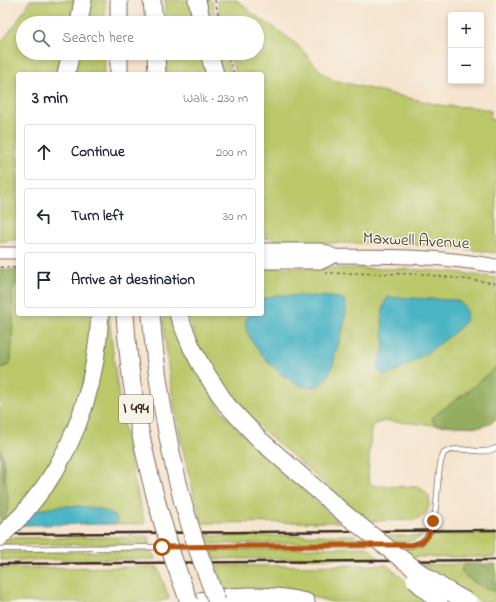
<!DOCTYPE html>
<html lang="en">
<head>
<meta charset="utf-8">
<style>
  :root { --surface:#fff; --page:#f6f6f7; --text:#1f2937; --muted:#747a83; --line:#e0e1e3 }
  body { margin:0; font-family:"Indie Flower",sans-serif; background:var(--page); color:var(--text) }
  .controls { position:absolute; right:12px; top:12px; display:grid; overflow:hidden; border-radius:4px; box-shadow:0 2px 6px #0003 }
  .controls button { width:36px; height:36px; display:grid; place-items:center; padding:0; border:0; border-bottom:1px solid var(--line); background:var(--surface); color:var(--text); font:20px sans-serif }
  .stop { position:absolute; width:12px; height:12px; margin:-9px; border:3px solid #b45309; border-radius:50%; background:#fff }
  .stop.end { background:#b45309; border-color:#fff; box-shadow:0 1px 4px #0008 }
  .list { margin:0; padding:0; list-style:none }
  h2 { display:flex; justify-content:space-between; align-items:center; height:52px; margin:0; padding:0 16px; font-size:17px }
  h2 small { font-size:13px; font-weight:400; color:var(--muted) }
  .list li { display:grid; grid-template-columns:26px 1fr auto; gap:12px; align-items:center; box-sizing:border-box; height:56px; margin:0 8px 8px; padding:0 8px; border:1px solid var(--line); border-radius:4px }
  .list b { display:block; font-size:15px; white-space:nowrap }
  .list em { font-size:13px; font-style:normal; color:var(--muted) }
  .icon { flex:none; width:22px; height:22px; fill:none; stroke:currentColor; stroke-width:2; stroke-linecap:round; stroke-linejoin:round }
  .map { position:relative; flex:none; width:496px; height:602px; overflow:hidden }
  .search { position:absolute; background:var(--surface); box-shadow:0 2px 6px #0003; left:16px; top:16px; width:248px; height:44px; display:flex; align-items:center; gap:10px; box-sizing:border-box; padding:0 14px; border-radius:22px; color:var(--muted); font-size:15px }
  .panel { position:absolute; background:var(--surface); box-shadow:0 2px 6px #0003; left:16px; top:72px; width:248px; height:244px; border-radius:4px }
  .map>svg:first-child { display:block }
  .green { fill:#bac86a; stroke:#7a7944 }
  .forest { fill:#93ac5e; stroke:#676b3e }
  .water { fill:#48b4c4; stroke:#426f71 }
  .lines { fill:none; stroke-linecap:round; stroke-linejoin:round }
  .service-casing { stroke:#7c6b5c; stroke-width:6 }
  .tertiary-casing { stroke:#7c6b5c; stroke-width:13 }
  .secondary-casing { stroke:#7c6b5c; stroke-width:15 }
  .motorway-casing { stroke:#7c6b5c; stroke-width:19 }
  .path { stroke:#7c6b5c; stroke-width:1.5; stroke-dasharray:3 3; stroke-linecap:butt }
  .service { stroke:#fff; stroke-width:4.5 }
  .tertiary { stroke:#fff; stroke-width:11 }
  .secondary { stroke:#fff; stroke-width:13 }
  .motorway { stroke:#fff; stroke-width:17 }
  .rail { stroke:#3b2a1e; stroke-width:2.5 }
  .motorway-bridge-casing { stroke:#7c6b5c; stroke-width:19; stroke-linecap:butt }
  .motorway-bridge { stroke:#fff; stroke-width:17 }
  .route { stroke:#b45309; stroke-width:5 }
  .labels { text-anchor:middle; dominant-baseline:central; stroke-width:3; stroke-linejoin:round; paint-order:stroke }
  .shield { fill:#f7f3e8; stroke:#73665b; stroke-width:1 }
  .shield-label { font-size:16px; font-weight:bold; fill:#3b2a1e }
  .street-label { font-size:17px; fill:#3b2a1e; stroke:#f7f3e8 }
</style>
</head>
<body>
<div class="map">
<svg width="496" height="602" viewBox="0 0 496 602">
  <rect width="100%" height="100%" fill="#f7f3e8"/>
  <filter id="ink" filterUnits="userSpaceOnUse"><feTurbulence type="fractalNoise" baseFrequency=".025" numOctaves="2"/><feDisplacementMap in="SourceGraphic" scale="8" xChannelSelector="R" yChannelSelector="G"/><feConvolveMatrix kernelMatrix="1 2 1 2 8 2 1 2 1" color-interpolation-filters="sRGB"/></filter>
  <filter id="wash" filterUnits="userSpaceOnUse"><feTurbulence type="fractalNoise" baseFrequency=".012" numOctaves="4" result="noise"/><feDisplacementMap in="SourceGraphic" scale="16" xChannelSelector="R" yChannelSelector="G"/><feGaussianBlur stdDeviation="0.9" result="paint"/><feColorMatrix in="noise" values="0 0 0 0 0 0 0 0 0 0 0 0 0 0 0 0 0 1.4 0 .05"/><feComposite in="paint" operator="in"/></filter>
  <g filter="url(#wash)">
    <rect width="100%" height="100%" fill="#f5e4ce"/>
    <g class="green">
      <polygon points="30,0 78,0 73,23 23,23 23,53 64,53 59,74 18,74 18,239 0,242 0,43 15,25"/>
      <polygon points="88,0 105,0 105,23 84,23"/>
      <polygon points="165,0 191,0 196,23 165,23"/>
      <polygon points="203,0 212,0 217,23 208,23"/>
      <path d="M217 0H237C255 18 278 28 297 45 309 56 318 72 333 80L439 105C457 108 474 105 491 111L490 119 496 121V253C422 241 348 244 274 242V238L266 237 264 230 262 198V74H236L229 53H257V23H222Z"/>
      <polygon points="77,53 105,53 104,74 72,74"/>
      <polygon points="165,53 203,53 209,74 166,74"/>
      <polygon points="216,53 225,53 231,74 222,74"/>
      <path d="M262 267 405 269 455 272 496 278V367L472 388 434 416 432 420 436 425 384 421 375 424 371 430 368 475 369 483 376 486 416 487 422 489 429 496C431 509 425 518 413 520L368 521 258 426 229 394 199 347 186 314H262Z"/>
      <polygon points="18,282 18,314 95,314 91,360 66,440 29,494 2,525 0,525 8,503 3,456 0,448 0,367 3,367 11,359 13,321 12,292 15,284"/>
      <path d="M105 314H109C115 385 127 455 145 524H114H116V517C91 501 60 506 32 511L63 468Z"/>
      <path d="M163 314H172L220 408 230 421 253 445 339 522 202 523C182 455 168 385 163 314Z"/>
      <path d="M496 534V557H411L401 549C415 549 425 547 433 535Z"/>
      <polygon points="354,535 362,542 209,544 206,536"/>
      <polygon points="385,536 423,536 412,541 392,542"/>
      <polygon points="149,537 151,544 0,545 7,538"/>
      <polygon points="368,547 379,558 214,559 211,550"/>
      <polygon points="153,551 155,559 0,560 0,552"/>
      <polygon points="469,564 466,565 473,582 496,592 496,602 482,602 471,596 420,565"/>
      <polygon points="387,565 429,602 331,602 299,593 225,590 216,566"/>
      <polygon points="158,567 169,599 157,602 0,602 0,568"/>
    </g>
    <g class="forest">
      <polygon points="0,269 18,270 18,282 15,284 12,292 13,321 11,359 10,364 5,367 0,367"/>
      <polygon points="496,367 496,419 487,425 480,427 436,425 432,420 434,416 472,388"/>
      <path d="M0 448C3 457 3 465 4 474 6 489 14 512 0 523Z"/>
      <path d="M469 564H496V592C490 590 443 570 469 564Z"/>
    </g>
    <g class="water">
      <path d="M276 295 332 297 340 298 345 301C349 316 341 334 337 349 334 359 332 375 323 382 300 404 252 349 246 329 245 324 245 319 248 314H262V299Z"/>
      <path d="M388 297 456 300C465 304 470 314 464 323 458 333 402 371 390 374 385 375 381 374 378 371 375 360 384 354 384 344 383 332 379 306 388 297Z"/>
      <path d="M62 506C80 506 101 506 116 517L118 522 114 524 20 525 32 511Z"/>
    </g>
  </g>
  <g filter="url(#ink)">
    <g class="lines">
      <g class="service-casing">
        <g id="service">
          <path d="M393 545C400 545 408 547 415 545 445 536 432 476 444 453 459 443 480 457 496 448"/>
          <polyline points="173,547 194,547"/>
          <polyline points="201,547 376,545"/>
          <polyline points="0,549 166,547"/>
        </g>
      </g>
      <g class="tertiary-casing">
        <polyline id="tertiary" points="0,253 18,253"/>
      </g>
      <g class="secondary-casing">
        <g id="secondary">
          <path d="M262 250H321L334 256C388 256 442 256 496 266"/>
          <polyline points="262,262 322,262 334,256"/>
        </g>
      </g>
      <g class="motorway-casing">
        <g id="motorway">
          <polyline points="119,0 119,23"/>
          <polyline points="152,0 154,23"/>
          <polyline points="197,0 202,23"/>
          <polyline points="79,23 83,0"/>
          <polyline points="119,53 119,74"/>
          <polyline points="156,53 157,74"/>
          <polyline points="209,53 215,74"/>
          <polyline points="66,74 71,53"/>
          <path d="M125 314C129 378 140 441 157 503"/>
          <path d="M151 314C156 378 167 441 183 503"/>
          <polyline points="178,314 191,346 202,367 226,404 260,440 346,515"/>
          <path d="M45 486C80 435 97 376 100 314"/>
          <path d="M194 602C231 595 268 593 306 602"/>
        </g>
      </g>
      <g class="path">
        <polyline points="215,0 220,23"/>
        <polyline points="227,53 234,74"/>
        <polyline points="262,233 267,240"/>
        <polyline points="0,267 18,268"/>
        <polyline points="325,273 421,274 496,283"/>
      </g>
      <use href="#service" class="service"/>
      <use href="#tertiary" class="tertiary"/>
      <use href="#secondary" class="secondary"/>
      <use href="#motorway" class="motorway"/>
      <g class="rail">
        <polyline points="0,534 496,530"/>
        <polyline points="0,564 496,560"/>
      </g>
      <g class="motorway-bridge-casing">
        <g id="motorway-bridge">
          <polyline points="157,503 173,558 189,602"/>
          <polyline points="183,503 197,548 217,602"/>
          <path d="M346 515C386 546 423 579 468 602"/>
          <polyline points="0,537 23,514 45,486"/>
          <polyline points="415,580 439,602"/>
        </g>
      </g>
      <use href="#motorway-bridge" class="motorway-bridge"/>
    </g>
  </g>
  <g class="lines" filter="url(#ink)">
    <polyline class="route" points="162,547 363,545 412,545 422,542 428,536 433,521"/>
  </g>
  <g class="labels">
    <rect class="shield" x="119" y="395" width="34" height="28" rx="3"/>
    <g class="shield-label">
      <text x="136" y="409">I 494</text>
    </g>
    <g class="street-label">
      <text transform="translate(416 241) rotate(3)">Maxwell Avenue</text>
    </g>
  </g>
</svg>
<div class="controls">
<button>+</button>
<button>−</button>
</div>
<div class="stop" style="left:162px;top:547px"></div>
<div class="stop end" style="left:433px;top:521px"></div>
<div class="search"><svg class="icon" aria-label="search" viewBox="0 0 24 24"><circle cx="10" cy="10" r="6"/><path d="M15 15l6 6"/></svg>Search here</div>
<section class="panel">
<h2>3 min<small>Walk · 230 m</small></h2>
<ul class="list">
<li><svg class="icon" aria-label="ahead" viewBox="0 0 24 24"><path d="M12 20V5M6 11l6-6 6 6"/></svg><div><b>Continue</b></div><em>200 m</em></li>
<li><svg class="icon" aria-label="left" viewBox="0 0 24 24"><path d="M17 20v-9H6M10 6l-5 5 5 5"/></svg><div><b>Turn left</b></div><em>30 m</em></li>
<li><svg class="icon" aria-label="arrive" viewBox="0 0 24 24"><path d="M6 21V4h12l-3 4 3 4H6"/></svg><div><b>Arrive at destination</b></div></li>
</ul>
</section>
</div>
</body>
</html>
